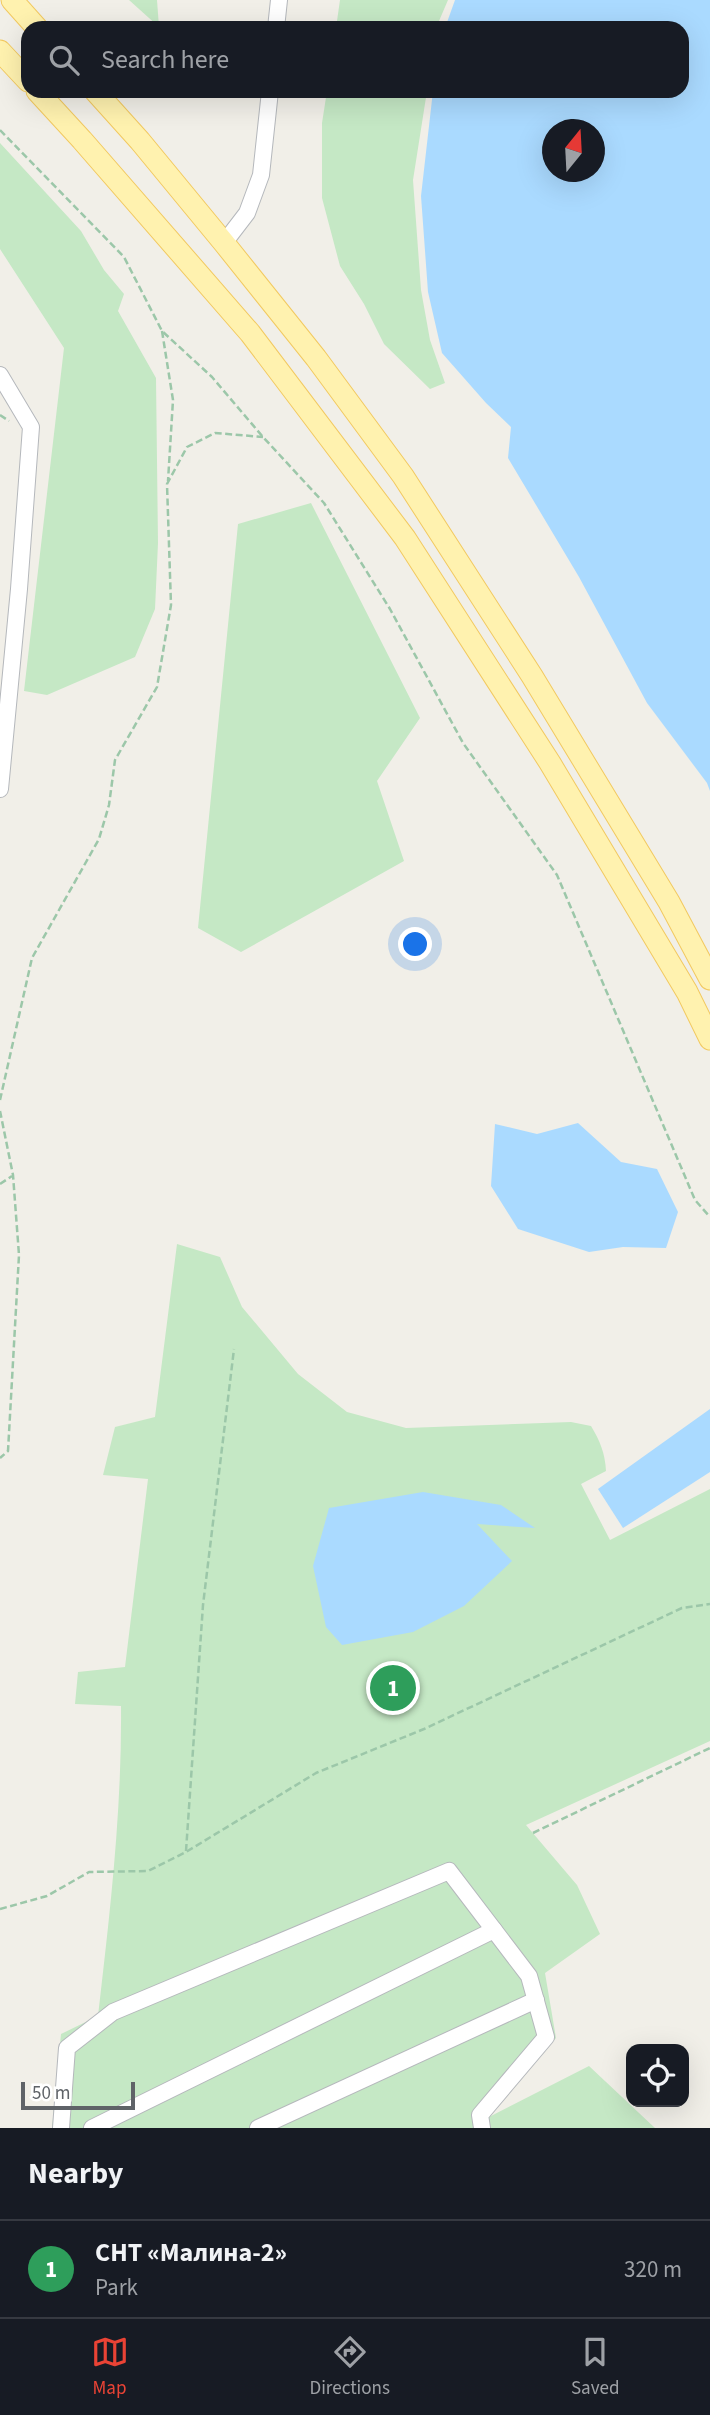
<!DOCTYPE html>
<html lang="en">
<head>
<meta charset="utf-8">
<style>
  :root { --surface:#171b24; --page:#20242c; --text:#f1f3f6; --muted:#9ea1a6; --line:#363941; --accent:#ea4335 }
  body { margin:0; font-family:"Source Sans 3",sans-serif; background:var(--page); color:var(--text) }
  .controls { position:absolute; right:21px; bottom:21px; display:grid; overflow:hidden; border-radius:14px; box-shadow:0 7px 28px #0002 }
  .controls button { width:63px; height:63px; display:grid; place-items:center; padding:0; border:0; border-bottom:2px solid var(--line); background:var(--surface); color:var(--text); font:35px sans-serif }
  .compass { position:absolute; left:542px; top:119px; width:63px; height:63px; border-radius:50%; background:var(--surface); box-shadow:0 7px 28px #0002; rotate:18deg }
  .scale { position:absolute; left:21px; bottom:18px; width:114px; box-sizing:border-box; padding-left:7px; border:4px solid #5f6368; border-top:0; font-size:19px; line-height:24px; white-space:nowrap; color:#5f6368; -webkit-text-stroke:5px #fff; paint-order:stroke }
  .you { position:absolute; left:416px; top:945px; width:24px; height:24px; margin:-18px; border:5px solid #fff; border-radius:50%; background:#1a73e8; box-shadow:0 0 0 10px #1a73e833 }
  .badge { display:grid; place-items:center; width:46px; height:46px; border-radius:50%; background:var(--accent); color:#fff; font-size:23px; font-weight:700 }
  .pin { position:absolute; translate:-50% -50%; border:4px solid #fff; box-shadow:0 2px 7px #0006 }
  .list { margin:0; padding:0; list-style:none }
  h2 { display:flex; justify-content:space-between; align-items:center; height:91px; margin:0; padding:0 28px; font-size:30px }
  h2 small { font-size:23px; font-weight:400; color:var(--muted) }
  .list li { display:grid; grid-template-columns:46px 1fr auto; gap:21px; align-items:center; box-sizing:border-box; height:98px; padding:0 28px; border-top:2px solid var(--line) }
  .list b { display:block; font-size:26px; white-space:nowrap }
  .list p { margin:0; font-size:23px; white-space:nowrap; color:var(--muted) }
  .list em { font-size:23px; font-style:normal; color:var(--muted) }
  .icon { flex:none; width:38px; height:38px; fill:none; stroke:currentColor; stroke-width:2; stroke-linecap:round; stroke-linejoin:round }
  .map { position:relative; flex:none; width:710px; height:2128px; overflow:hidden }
  .search { position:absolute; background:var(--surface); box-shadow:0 7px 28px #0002; left:21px; right:21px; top:21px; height:77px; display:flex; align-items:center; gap:18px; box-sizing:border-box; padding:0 24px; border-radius:21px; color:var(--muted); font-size:26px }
  .sheet { height:189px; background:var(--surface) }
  nav { display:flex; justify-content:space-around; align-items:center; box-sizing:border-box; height:98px; border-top:2px solid var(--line); background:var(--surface); font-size:19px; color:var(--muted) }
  nav a { display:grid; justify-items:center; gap:4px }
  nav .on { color:var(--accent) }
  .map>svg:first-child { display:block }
  .green { fill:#c5e8c5 }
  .water { fill:#aadaff; fill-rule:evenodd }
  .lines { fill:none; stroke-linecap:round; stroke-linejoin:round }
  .minor-casing { stroke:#b5b8bc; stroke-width:18 }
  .major-casing { stroke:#f2c960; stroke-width:23 }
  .path { stroke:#9cc7a9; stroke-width:2.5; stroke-dasharray:7 3.5; stroke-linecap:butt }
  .minor { stroke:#fff; stroke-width:16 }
  .major { stroke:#fff2af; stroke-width:21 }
</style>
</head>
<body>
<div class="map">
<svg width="710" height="2128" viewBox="0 0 710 2128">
  <rect width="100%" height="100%" fill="#f1efe8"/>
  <g class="green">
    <polygon points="129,0 157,0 159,27"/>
    <polygon points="340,0 448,0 436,28 336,28"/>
    <polygon points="327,91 427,91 413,180 421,290 430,340 445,383 430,389 384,344 364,304 340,266 322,198 322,123"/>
    <polygon points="0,143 81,231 104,270 124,294 118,311 156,378 158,543 155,609 135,657 47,695 24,691 64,348 0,249"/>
    <polygon points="311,503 420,718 377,781 404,861 241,952 198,928 238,524"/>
    <path d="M177 1244 220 1257 242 1307 298 1374 347 1412 406 1428 571 1422 591 1426C600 1441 605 1453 606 1471L581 1484 610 1540 710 1489V1741L526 1825 577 1885 600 1934 545 1973 556 2038 489 2117 589 2066 655 2128H52L61 2034 98 2016C110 1913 122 1810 121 1706L75 1704 78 1672 125 1667 148 1479 103 1475 115 1427 155 1417Z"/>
  </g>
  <g class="water">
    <path d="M455 0H710V791L707 783 647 703 579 577 508 458 511 427 486 403 442 353 428 292 421 196 433 91H682V28H445ZM552 130H594V172H552Z"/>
    <polygon points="578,1123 621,1162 657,1169 678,1212 666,1248 623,1247 589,1252 518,1229 491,1186 495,1124 537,1134"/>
    <polygon points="710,1409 710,1472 623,1528 598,1489"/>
    <polygon points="423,1492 501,1505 535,1528 477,1524 512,1561 464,1606 413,1632 342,1645 326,1627 313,1566 329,1508"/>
  </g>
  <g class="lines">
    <g class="minor-casing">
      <g id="minor">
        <polyline points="276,28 279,0"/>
        <polyline points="224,243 247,213 261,175 270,91"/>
        <polyline points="0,375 31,427 19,589 0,789"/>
        <polyline points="61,2128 67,2048 113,2012 449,1871 529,1976 546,2037 480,2115 482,2128"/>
        <polyline points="92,2128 494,1930"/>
        <polyline points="258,2128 536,2000"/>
      </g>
    </g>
    <g class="major-casing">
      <g id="major">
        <polyline points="12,0 37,28"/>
        <polyline points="0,51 28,81"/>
        <polyline points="37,91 82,140 250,333 405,538 550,763 687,992 710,1039"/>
        <polyline points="95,91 140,141 224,243 316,358 403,476 532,676 669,902 710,979"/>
      </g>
    </g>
    <g class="path">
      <polyline points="0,130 124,257 162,331 212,377 263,437 324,503 390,609 463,743 557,875 695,1200 710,1217"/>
      <polyline points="162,331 173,400 168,481"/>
      <polyline points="0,415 9,421"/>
      <polyline points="0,1100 32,958 99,839 109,805 115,760 157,687 171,605 167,484 187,447 215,433 263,437"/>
      <polyline points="0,1111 13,1175 19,1255 8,1451 0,1458"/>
      <polyline points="0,1184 12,1176"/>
      <polyline points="533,1833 710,1748"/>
      <polyline points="186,1851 203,1605 234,1349"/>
      <polyline points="0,1909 47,1896 89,1872 148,1871 186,1852 316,1773 424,1729 682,1608 710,1604"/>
    </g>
    <use href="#minor" class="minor"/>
    <use href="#major" class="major"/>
  </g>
</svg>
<div class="controls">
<button><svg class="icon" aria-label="locate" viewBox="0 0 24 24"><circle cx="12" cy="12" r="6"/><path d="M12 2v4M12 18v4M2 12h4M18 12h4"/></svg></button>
</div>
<svg class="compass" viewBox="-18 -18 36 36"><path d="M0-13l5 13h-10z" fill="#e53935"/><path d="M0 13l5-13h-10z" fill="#9ea1a6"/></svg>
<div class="scale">50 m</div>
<div class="you"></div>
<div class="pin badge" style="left:393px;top:1688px;background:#2e9e5b">1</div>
<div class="search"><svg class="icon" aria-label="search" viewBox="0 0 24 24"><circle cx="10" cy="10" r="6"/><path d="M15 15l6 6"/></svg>Search here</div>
</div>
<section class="sheet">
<h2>Nearby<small></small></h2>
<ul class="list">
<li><span class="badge" style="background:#2e9e5b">1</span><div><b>СНТ «Малина-2»</b><p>Park</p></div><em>320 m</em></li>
</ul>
</section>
<nav>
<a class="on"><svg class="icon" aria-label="map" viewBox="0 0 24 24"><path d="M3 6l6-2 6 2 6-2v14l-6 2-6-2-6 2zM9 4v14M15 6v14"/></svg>Map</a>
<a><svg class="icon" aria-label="directions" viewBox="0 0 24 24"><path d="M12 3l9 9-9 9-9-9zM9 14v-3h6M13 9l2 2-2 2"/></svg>Directions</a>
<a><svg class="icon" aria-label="saved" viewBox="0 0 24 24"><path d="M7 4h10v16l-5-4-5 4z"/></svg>Saved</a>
</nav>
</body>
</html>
